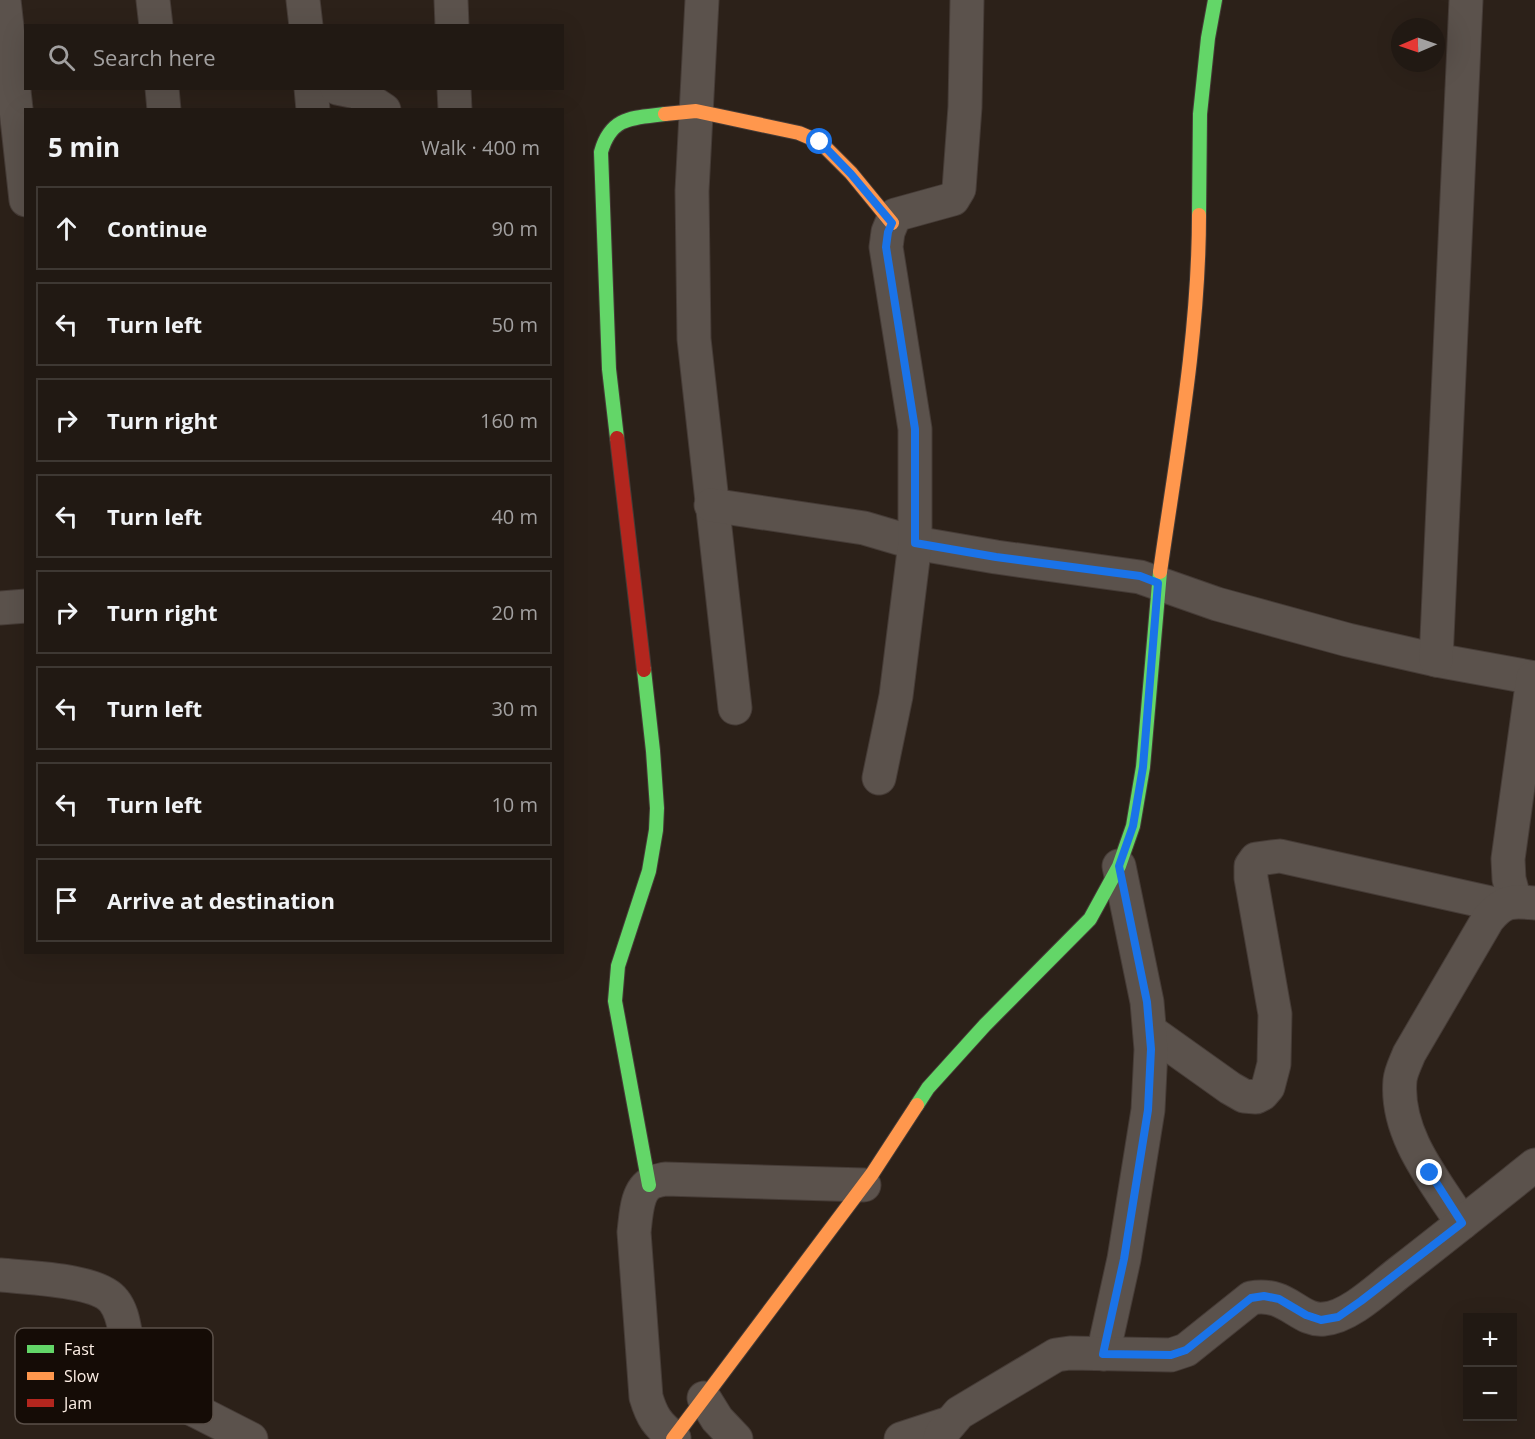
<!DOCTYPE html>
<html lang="en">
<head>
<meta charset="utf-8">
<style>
  :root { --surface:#211913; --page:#29221c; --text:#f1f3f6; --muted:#a2a0a0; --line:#3e3833 }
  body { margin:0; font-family:"Open Sans",sans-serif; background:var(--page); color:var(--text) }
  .controls { position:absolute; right:18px; bottom:18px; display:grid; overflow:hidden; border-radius:0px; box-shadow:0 6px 24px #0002 }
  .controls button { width:54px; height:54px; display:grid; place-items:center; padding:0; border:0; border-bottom:2px solid var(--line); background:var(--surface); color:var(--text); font:30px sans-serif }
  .compass { position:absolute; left:1391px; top:18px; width:54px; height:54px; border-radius:50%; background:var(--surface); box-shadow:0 6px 24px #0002; rotate:268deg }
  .stop { position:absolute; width:18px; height:18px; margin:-14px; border:4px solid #1a73e8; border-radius:50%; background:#fff }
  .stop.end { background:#1a73e8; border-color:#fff; box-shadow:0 2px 6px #0008 }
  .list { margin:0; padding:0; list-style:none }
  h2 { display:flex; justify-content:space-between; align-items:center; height:78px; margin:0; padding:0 24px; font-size:26px }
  h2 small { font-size:20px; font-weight:400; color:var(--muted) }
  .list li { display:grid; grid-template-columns:39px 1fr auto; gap:18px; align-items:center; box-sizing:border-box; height:84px; margin:0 12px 12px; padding:0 12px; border:2px solid var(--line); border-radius:0px }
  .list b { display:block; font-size:22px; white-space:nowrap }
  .list em { font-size:20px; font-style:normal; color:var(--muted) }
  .icon { flex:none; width:33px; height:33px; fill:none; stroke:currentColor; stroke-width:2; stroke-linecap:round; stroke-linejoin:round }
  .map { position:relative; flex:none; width:1535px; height:1439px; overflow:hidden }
  .search { position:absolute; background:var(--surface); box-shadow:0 6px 24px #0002; left:24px; top:24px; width:540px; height:66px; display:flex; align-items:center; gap:15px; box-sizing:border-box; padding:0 21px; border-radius:0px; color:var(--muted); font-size:22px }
  .panel { position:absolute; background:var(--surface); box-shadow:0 6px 24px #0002; left:24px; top:108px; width:540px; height:846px; border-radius:0px }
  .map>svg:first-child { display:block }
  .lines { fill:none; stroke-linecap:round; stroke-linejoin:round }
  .street-casing { stroke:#463c37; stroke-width:35 }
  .fast-casing { stroke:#463c37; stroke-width:16 }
  .slow-casing { stroke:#463c37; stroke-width:16 }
  .jam-casing { stroke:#463c37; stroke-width:16 }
  .street { stroke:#5b524c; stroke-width:33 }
  .fast { stroke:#63d668; stroke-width:14 }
  .slow { stroke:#ff974d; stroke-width:14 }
  .jam { stroke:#b3261e; stroke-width:14 }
  .route { stroke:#1a73e8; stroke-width:8 }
  .key { fill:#150c06; stroke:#5b5049; stroke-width:1.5 }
  .key-label { font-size:16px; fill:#fef0e6 }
</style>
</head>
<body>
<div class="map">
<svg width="1535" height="1439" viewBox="0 0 1535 1439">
  <rect width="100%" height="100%" fill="#2c2119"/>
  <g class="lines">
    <g class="street-casing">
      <g id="street">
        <polyline points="4,0 26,200"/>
        <polyline points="153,0 156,26"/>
        <polyline points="303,0 306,26"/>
        <polyline points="451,0 452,26"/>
        <polyline points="702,0 692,191 694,339 735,708"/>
        <polyline points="162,88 164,110"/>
        <polyline points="311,88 313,110"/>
        <polyline points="337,88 357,92 384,110"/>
        <polyline points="454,88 455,110"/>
        <polyline points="711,505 864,528 915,543 996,557 1140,577 1217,604 1348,640 1436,660 1535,678"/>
        <polyline points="0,608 26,606"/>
        <polyline points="1436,660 1466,0"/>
        <polyline points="879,778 896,696 915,543 915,429 886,247 888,232 895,215 953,199 959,189 965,107 967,0"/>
        <polyline points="1515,901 1509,879 1508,859 1533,678"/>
        <polyline points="1150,1031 1230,1088 1244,1096 1256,1097 1262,1094 1268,1087 1274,1064 1275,1014 1251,878 1251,866 1256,859 1280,856 1500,905"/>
        <path d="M1462 1223C1435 1181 1395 1134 1400 1080 1401 1071 1406 1062 1409 1054L1488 919C1504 900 1511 901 1535 903"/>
        <path d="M0 1275C27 1278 98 1279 114 1301 121 1310 123 1320 125 1331 130 1358 133 1371 155 1390L251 1439"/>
        <polyline points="1103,1354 1124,1259 1148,1110 1151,1049 1147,1002 1119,866"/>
        <polyline points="704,1398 717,1419 736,1439"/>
        <path d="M674 1438C657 1424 652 1417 646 1397L634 1232C636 1217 636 1191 651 1183 655 1181 661 1180 665 1179L864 1185"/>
        <polyline points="901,1439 950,1423"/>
        <path d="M940 1439 942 1433 959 1413 1056 1355 1070 1353 1171 1355 1186 1350 1251 1298C1287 1291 1299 1322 1324 1319 1350 1317 1380 1287 1401 1271 1446 1236 1491 1200 1535 1165"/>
      </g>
    </g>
    <g class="fast-casing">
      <g id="fast">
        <polyline points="1199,215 1200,114 1208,38 1215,0"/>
        <path d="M617 438 609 369 601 152C611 116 633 118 665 114"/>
        <polyline points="644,670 653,751 657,808 656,830 649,871 618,966 615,1001 649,1185"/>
        <polyline points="917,1105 928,1088 985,1025 1090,919 1119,866 1133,826 1143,767 1160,572"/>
      </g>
    </g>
    <g class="slow-casing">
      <g id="slow">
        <polyline points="665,114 696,111 799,133 820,142 851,173 892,223"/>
        <path d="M1160 572C1177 453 1199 335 1199 215"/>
        <polyline points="673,1439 872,1174 917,1105"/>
      </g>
    </g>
    <g class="jam-casing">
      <polyline id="jam" points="617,438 644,670"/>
    </g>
    <use href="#street" class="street"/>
    <use href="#fast" class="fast"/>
    <use href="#slow" class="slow"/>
    <use href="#jam" class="jam"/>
  </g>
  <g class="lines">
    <polyline class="route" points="820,142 851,174 892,223 888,232 886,247 915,429 915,543 996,557 1140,576 1158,583 1143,767 1133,826 1119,866 1147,1002 1151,1049 1148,1110 1124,1259 1103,1354 1171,1355 1186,1350 1251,1298 1264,1296 1279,1299 1306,1315 1321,1320 1338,1317 1361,1301 1462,1223 1430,1173"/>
  </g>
  <rect x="15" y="1328" width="198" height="96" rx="9" class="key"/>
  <rect x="27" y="1345" width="27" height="8" fill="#63d668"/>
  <rect x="27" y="1372" width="27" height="8" fill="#ff974d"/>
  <rect x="27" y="1399" width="27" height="8" fill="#b3261e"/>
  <g class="key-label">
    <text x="64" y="1355">Fast</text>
    <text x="64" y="1382">Slow</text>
    <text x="64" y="1409">Jam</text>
  </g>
</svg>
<div class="controls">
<button>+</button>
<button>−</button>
</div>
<svg class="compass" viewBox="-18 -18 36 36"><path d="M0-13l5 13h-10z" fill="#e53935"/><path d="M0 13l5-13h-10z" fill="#a2a0a0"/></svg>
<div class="stop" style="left:820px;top:142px"></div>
<div class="stop end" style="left:1430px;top:1173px"></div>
<div class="search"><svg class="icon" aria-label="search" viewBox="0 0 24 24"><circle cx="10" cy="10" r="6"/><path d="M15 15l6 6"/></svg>Search here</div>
<section class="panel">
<h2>5 min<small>Walk · 400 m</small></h2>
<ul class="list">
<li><svg class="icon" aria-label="ahead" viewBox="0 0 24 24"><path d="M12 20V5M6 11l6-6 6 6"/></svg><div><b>Continue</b></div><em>90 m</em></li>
<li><svg class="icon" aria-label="left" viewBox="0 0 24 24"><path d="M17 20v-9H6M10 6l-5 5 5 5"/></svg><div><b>Turn left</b></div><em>50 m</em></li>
<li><svg class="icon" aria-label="right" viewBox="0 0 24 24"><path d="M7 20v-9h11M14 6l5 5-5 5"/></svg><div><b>Turn right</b></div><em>160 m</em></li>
<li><svg class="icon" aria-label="left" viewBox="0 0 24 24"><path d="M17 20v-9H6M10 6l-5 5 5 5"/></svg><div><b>Turn left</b></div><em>40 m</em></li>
<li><svg class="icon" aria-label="right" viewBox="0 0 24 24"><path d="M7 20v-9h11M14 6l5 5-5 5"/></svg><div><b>Turn right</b></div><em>20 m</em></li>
<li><svg class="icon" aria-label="left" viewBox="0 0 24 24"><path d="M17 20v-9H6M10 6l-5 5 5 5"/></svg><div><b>Turn left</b></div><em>30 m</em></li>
<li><svg class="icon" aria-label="left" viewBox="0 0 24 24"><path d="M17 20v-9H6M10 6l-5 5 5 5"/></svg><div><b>Turn left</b></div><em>10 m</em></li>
<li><svg class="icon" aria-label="arrive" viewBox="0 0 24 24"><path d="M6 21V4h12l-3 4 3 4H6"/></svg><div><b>Arrive at destination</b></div></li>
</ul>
</section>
</div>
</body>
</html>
